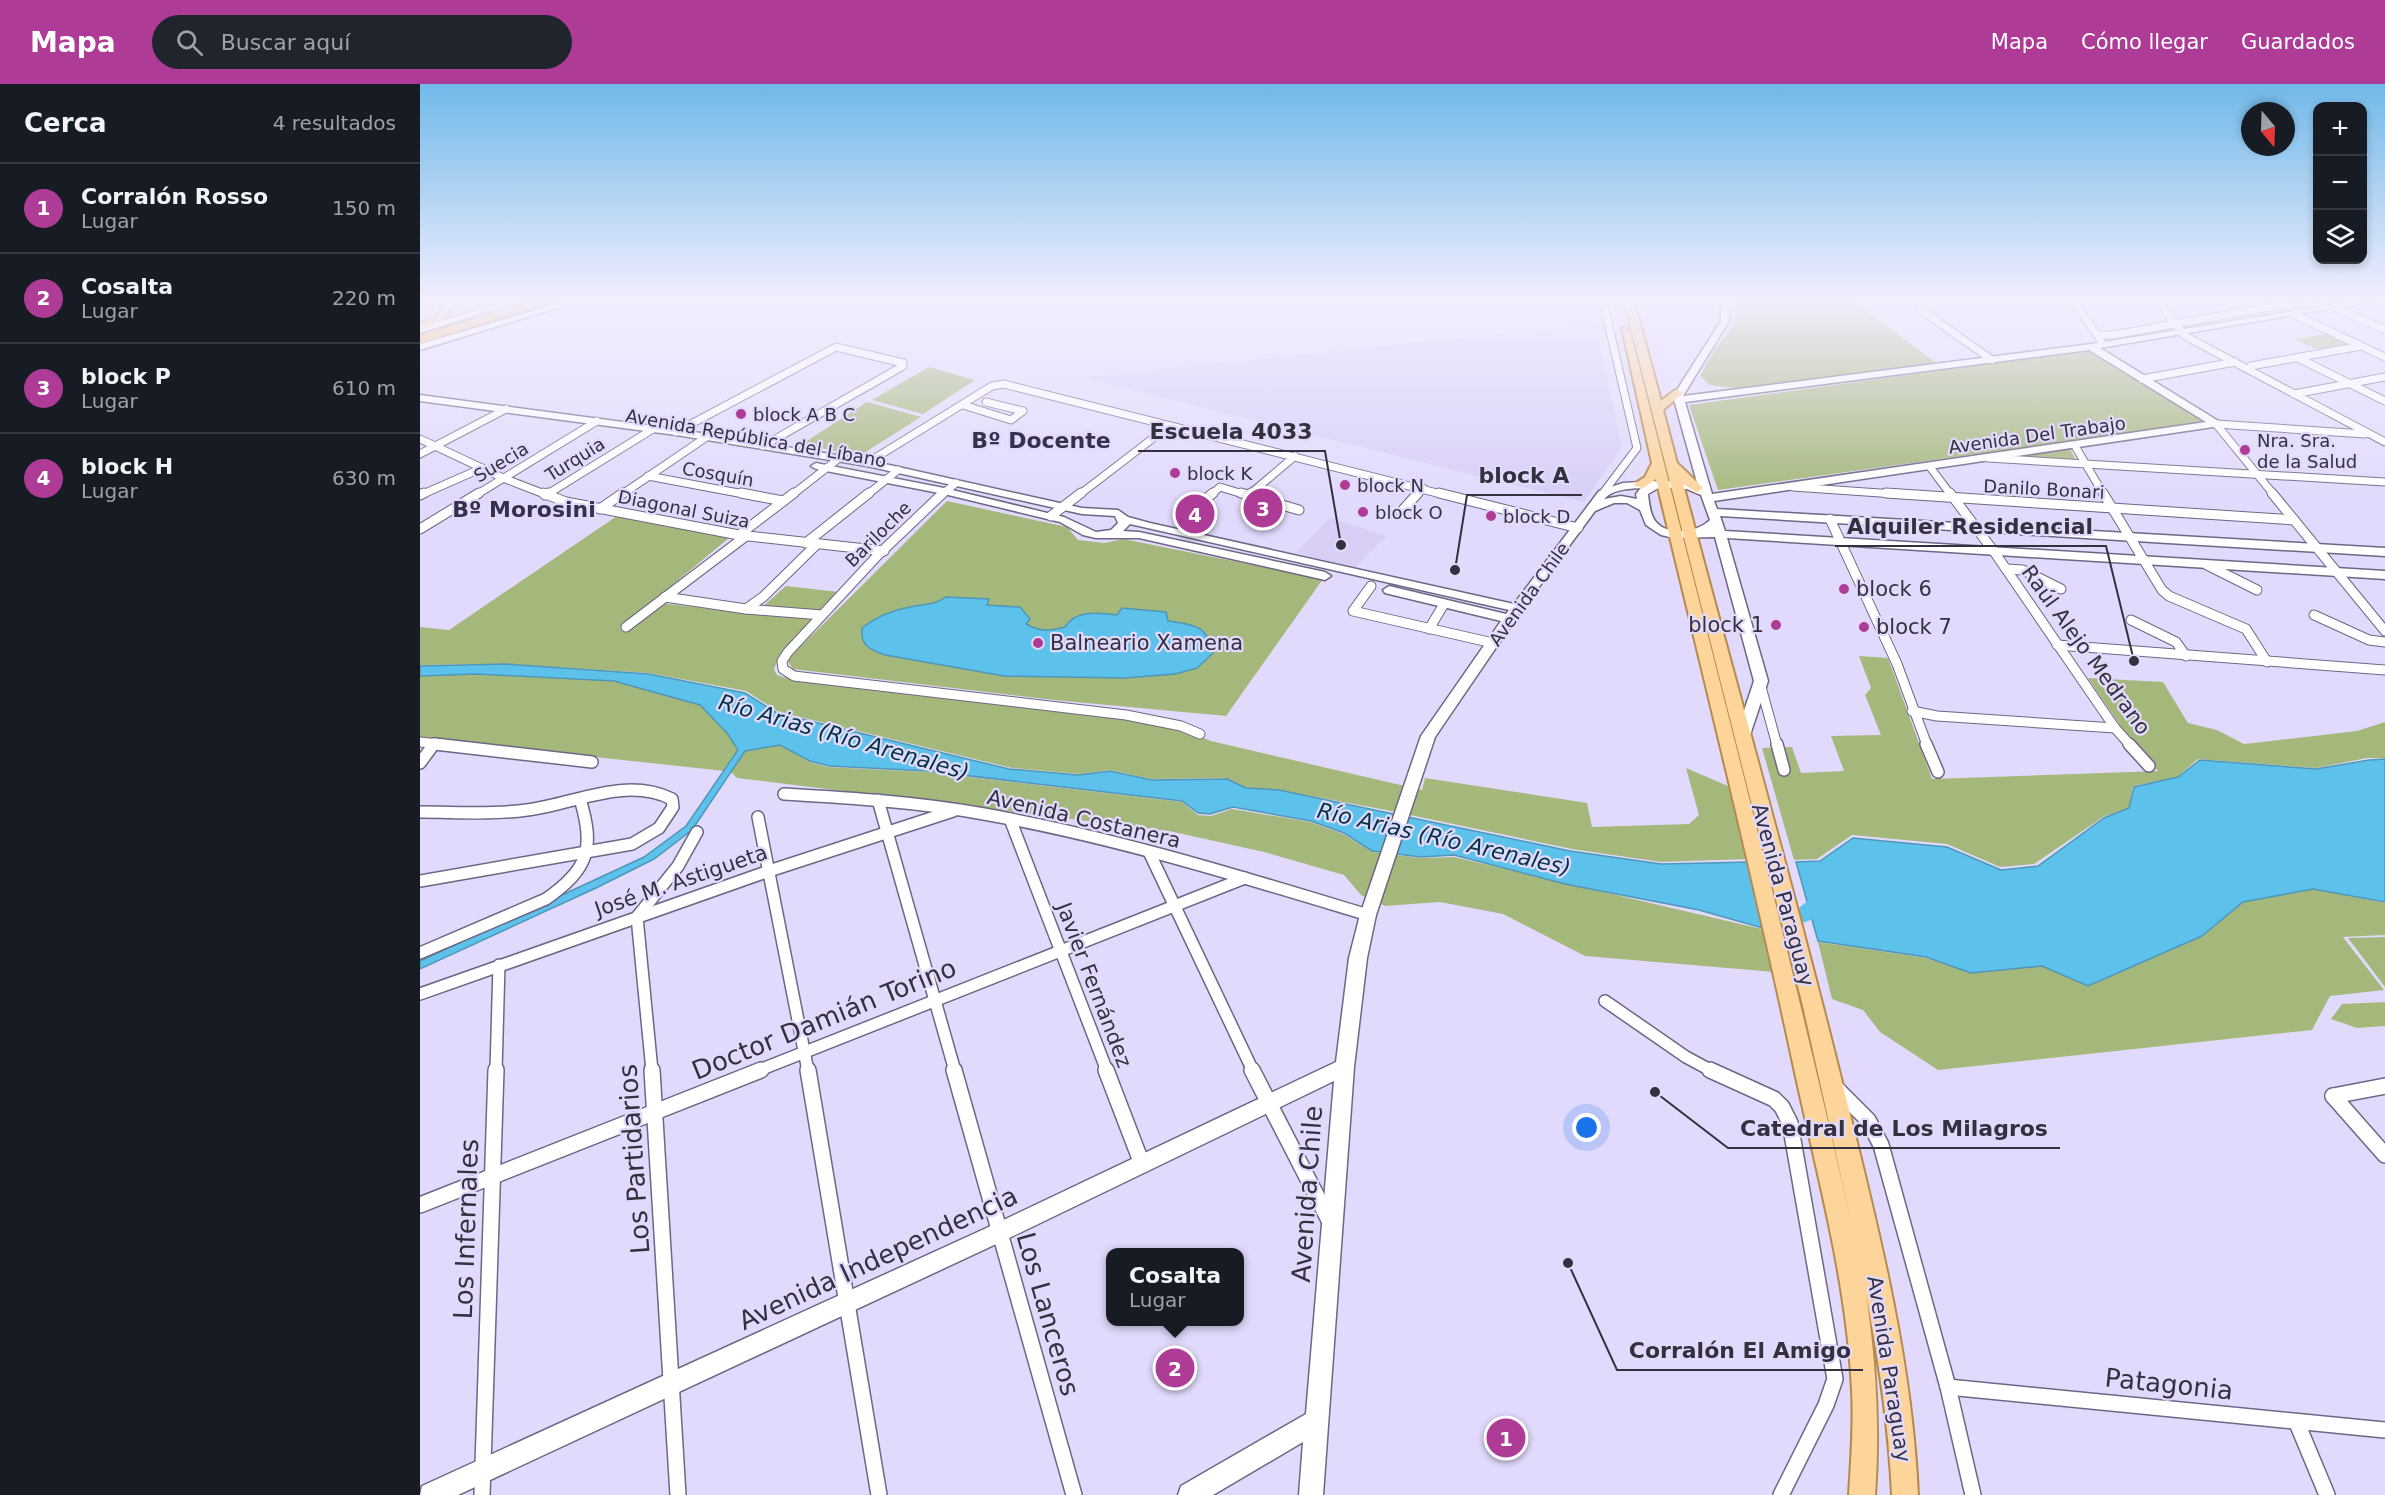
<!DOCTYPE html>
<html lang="es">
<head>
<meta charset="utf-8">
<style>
  :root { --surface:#171b24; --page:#20242c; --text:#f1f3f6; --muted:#9ea1a6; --line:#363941; --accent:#ae3b96 }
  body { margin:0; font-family:"DejaVu Sans",sans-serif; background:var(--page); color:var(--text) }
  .controls { position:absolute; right:18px; top:18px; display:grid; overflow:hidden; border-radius:12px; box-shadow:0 3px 9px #0003 }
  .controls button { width:54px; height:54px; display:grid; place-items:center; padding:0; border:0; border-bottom:2px solid var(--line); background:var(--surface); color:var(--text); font:30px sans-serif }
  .compass { position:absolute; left:1821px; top:18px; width:54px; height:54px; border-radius:50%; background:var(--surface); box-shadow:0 3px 9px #0003; rotate:161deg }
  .you { position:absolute; left:1167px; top:1044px; width:21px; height:21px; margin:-15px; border:4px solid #fff; border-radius:50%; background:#1a73e8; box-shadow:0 0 0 9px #1a73e833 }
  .badge { display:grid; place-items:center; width:39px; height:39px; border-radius:50%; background:var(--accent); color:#fff; font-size:20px; font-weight:700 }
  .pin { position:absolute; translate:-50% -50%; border:3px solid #fff; box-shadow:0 2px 6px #0006 }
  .popup { position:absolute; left:686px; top:1164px; width:138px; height:78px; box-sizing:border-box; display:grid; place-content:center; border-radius:12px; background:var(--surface); filter:drop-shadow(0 2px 4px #0005); font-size:20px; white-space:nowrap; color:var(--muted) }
  .popup b { font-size:22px; color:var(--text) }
  .popup::after { content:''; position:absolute; left:50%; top:100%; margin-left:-12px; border:12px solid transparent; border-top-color:var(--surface) }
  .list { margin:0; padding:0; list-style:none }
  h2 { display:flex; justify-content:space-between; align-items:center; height:78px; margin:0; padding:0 24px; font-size:26px }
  h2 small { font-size:20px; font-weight:400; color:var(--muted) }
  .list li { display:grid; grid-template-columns:39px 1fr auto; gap:18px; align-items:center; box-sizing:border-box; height:90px; padding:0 24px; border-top:2px solid var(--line) }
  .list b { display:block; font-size:22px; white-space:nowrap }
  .list p { margin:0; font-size:20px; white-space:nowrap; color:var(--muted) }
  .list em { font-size:20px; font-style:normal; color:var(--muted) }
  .icon { flex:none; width:33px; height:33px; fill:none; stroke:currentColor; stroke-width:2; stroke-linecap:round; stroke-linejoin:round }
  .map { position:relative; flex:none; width:1965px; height:1411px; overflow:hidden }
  header { display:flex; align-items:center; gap:36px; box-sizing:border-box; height:84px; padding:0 30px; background:var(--accent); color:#fff }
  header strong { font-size:28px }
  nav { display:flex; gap:33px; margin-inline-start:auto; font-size:21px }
  .search { width:420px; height:54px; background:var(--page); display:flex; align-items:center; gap:15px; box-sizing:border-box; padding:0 21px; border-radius:33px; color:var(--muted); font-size:22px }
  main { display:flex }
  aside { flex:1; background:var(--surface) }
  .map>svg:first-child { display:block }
  .built { fill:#d8cef6 }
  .green { fill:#a5b87c }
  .water { fill:#5cc1eb; stroke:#5096b7; stroke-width:1.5 }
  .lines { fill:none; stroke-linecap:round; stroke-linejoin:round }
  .river { fill:#5cc1eb; fill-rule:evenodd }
  .street-far3-casing { stroke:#6e6684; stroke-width:9 }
  .street-far2-casing { stroke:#6e6684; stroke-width:11 }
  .street-far1-casing { stroke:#6e6684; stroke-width:14 }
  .street-casing { stroke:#6e6684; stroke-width:18 }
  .secondary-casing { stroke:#6e6684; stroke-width:3 }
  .primary-casing { stroke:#b58950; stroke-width:4 }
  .highway-casing { stroke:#b58950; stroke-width:2 }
  .street-far3 { stroke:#fff; stroke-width:7 }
  .street-far2 { stroke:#fff; stroke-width:9 }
  .street-far1 { stroke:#fff; stroke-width:11 }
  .street { stroke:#fff; stroke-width:15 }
  .secondary { fill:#fff; fill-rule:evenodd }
  .primary { fill:#fdd59b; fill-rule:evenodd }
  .highway { fill:#fbb959; fill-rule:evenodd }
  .poi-dot { fill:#ae3b96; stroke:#e2dafc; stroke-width:2 }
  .labels { text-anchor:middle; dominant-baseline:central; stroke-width:4.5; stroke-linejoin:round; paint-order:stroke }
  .far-poi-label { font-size:18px; fill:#34303e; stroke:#e2dafc; text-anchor:start }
  .far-street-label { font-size:18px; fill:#34303e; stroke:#e2dafc }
  .poi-label { font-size:21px; fill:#34303e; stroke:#e2dafc; text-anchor:start }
  .street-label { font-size:21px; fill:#34303e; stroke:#e2dafc }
  .far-district-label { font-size:22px; font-weight:bold; fill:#37304a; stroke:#e2dafc }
  .water-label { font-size:22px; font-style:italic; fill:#013243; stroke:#e2dafc }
  .near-street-label { font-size:26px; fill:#34303e; stroke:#e2dafc }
  .leader { fill:none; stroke:#34303e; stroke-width:2 }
  .callout-dot { fill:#34303e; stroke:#e2dafc; stroke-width:2 }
  .callout-label { font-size:22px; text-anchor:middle; font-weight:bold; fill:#34303e; stroke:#e2dafc; stroke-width:4.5; stroke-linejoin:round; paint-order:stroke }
</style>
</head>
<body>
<header>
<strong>Mapa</strong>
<div class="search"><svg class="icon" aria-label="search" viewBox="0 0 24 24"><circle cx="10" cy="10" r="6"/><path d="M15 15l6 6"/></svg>Buscar aquí</div>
<nav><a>Mapa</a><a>Cómo llegar</a><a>Guardados</a></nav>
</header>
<main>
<aside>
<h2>Cerca<small>4 resultados</small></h2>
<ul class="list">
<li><span class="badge">1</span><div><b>Corralón Rosso</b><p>Lugar</p></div><em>150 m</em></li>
<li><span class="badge">2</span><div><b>Cosalta</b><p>Lugar</p></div><em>220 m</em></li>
<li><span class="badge">3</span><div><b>block P</b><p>Lugar</p></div><em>610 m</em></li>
<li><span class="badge">4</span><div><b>block H</b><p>Lugar</p></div><em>630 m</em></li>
</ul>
</aside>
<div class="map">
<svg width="1965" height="1411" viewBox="0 0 1965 1411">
  <rect width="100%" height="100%" fill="#e2dafc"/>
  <g class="built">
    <polygon points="1175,239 1202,363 1164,418 663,294"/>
    <polygon points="910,434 967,452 935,483 876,469"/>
  </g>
  <g class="green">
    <polygon points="1314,217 1434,217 1516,279 1315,304 1290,301 1280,292 1295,265 1317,237"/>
    <polygon points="1911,249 1933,259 1896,265 1875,255"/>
    <polygon points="1669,266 1785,338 1298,406 1269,321"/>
    <polygon points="509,283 555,296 503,330 452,316"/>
    <polygon points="447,318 501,333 439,372 382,360"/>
    <polygon points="1650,365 1656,376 1598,372"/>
    <polygon points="527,417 647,443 658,456 685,459 703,455 903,495 806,632 634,616 373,585 367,576"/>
    <polygon points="197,432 310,453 232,518 334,530 366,502 419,508 360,571 354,585 357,591 372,596 706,633 758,643 791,657 1002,706 1005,694 1167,719 1172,743 1269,740 1279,731 1266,684 1308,702 1329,775 1241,778 1152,765 966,726 859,706 827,704 805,694 732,695 690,686 659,690 592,684 359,628 326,607 229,589 87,580 0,581 0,543 29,546"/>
    <polygon points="1439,572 1468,574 1512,695 1738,687 1702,644 1668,594 1743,598 1768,639 1797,646 1824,660 1937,647 1965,638 1965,674 1947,674 1896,684 1778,675 1757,693 1713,702 1709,724 1683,733 1614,780 1580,783 1527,760 1432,751 1397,775 1374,776 1342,664 1372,663 1381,689 1424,687 1411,652 1461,651 1445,611 1451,604"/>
    <polygon points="55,590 194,597 280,621 307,649 318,666 304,687 0,654 0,592"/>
    <polygon points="360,661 390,678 407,683 508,688 762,718 778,731 791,732 812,725 890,738 923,750 952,768 1000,774 1034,773 1346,846 1355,888 1165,872 1083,830 1020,818 965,822 941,811 924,791 844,768 749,747 317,694 310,687 325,667"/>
    <polygon points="1893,805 1965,819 1965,851 1923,853 1964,906 1910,912 1892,946 1518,986 1460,948 1443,926 1412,915 1398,858 1506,874 1551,889 1622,882 1668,902 1783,852 1823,818"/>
    <polygon points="1965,853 1965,903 1928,854"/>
    <polygon points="1965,918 1965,942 1937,944 1911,935 1922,920"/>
  </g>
  <g class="water">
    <path d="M526 513 569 515 567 521 600 523 610 535 606 540C620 548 631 547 645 543 657 525 678 529 697 531L702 524 746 528 748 537C774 541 788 541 793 569L777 584 755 590 705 594 584 592 465 571C450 566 440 561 442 544 456 533 472 526 490 523 506 519 511 523 526 513Z"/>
    <polygon points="86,580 229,590 325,609 357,629 589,685 658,691 690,687 732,696 807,695 826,704 859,706 1150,767 1241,780 1330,778 1346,845 1279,826 1145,800 1034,771 1001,773 952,767 924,749 891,737 813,723 790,730 778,729 762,717 508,687 409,682 390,677 360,661 325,667 272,746 234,775 176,804 0,885 0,877 224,773 266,742 318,666 307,649 280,621 194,597 56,590 0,592 0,582"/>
    <polygon points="1965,675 1965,818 1893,805 1823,818 1782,852 1668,902 1622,882 1551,889 1506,873 1398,857 1376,778 1400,777 1433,754 1527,763 1581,786 1618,782 1684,734 1709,724 1714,703 1758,693 1780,676 1896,685 1949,676"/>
  </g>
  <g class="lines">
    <path class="river" d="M1408 803 1415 806 1418 811C1405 835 1374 847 1349 839L1346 833 1349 827 1379 824 1401 806Z"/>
    <g class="street-far3-casing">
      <g id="street-far3">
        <polyline points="1183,217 1217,364 1183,409"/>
        <polyline points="1654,217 1681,257"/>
        <polyline points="1737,217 1765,252 1965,358"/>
        <polyline points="1892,217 1910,225"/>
        <polyline points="1960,217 1965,219"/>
        <polyline points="1916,224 1965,246"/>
        <polyline points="1501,226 1572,276"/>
        <polyline points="1875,231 1965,273"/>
        <polyline points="1678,251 1693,251 1883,217"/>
        <polyline points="1878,274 1965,317"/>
        <polyline points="1831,282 1941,262"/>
        <polyline points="1722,295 1815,278"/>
        <polyline points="1874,310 1965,293"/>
        <polyline points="543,321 591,336 603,327 566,318"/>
        <polyline points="1796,340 1854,411"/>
        <polyline points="1796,340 1945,350"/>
        <polyline points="256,348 416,263 483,279 483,282 343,362"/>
        <polyline points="0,355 83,394 127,411"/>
        <polyline points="1655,362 1684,411"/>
        <polyline points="0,370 86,325"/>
        <polyline points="1568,374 1965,398"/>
        <polyline points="447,379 572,302 584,300 1025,411"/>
        <polyline points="1510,383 1531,411"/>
        <polyline points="228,392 329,411"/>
        <polyline points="1373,403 1489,411"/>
        <polyline points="1,411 62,384"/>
        <polyline points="56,411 177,337"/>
        <polyline points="126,411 233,345"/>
        <polyline points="201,411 285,354"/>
        <polyline points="372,411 418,375"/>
        <polyline points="447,411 478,386"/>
        <polyline points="521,411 536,399"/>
        <polyline points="659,411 749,342"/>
        <polyline points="791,411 800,403 826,411"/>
        <polyline points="829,411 875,372"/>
        <polyline points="997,411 1003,404"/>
      </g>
    </g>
    <g class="street-far2-casing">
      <g id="street-far2">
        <polyline points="123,409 146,418 319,451 464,467"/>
        <polyline points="321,409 363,417"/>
        <polyline points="523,409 458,471 368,568 362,577 363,585 374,592 706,631 761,642 780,650"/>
        <polyline points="821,409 879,426"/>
        <polyline points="1019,409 1158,444"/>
        <polyline points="1466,409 1874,436"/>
        <polyline points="1530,409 1575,469 1695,644 1710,661"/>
        <polyline points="1683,409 1742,506 1749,512 1826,545 1847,578"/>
        <polyline points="1852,409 1965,547"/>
        <polyline points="0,411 4,409"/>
        <polyline points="125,411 128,409"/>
        <polyline points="829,411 831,409"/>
        <polyline points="781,419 793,409"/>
        <polyline points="180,425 203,409"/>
        <polyline points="981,428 998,409"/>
        <polyline points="631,432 661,409"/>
        <polyline points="1410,435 1477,580 1507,661"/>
        <polyline points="0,445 59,409"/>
        <polyline points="319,451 374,409"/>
        <polyline points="386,459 449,409"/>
        <polyline points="1787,481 1837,506"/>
        <polyline points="1586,485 1603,486 1641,505"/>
        <polyline points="951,502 933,527 1073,559"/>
        <polyline points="245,513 326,525 402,531"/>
        <polyline points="326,525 343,513 397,460"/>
        <polyline points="1894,531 1949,556 1965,558"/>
        <polyline points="1711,536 1756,558 1766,572"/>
        <polyline points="206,543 326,452"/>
        <polyline points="1009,545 1024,520"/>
        <polyline points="1637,561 1965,586"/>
        <polyline points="1341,603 1357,661"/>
        <polyline points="1492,627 1517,632 1695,644"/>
        <polyline points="0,658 28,661"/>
      </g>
    </g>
    <g class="street-far1-casing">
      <g id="street-far1">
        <polyline points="15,660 172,678"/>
        <polyline points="1357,660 1364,686"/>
        <polyline points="1506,660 1518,688"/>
        <polyline points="1709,660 1729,682"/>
        <polyline points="0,679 14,660"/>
        <path d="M364 710C431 714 498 718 564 730 694 753 822 793 948 831"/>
        <polyline points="458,716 535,987"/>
        <path d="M0 728C35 728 72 731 107 726 155 720 205 692 252 715L253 723 239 744 212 760 0 797"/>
        <polyline points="338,733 388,987"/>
        <polyline points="590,735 687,987"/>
        <polyline points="730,770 833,987"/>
        <path d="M0 869 126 815C169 785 175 764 160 715"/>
        <polyline points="0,910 349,787 533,727"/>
        <polyline points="1185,917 1266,973 1292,987"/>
        <polyline points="76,987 79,881"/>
        <polyline points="232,987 217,833 258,782 277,748"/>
        <polyline points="337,987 825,794"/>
      </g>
    </g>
    <g class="street-casing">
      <g id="street">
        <polyline points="232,986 258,1411"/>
        <polyline points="388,986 459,1411"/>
        <polyline points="534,986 654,1411"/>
        <polyline points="686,986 722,1080"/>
        <polyline points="832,986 909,1136"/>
        <polyline points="1290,986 1354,1015 1362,1023 1370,1039 1415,1295 1406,1321 1361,1411"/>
        <polyline points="1416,1004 1448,1036 1461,1061 1528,1303 1553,1411"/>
        <polyline points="1913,1012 1965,1071"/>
        <polyline points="1913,1012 1965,1002"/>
        <polyline points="0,1121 341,986"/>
        <polyline points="1528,1303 1965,1346"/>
        <polyline points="1877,1339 1907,1411"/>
        <polyline points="62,1411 76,986"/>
      </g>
    </g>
    <g class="secondary-casing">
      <g id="secondary">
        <polygon points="89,217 103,217 0,249 0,243"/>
        <polygon points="146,217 160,217 0,266 0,260"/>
        <path d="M1301 217H1309V237L1263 312 1671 260 1935 217H1956L1680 264 1800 338V342L1294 417 1297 425 1965 464V472L1300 432 1305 447 1965 487V495L1307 454 1348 597 1329 654 1322 659 1315 654 1334 597 1295 453 1254 454 1241 451 1226 441 1220 426 1207 419H1194L1175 427 1101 527 1015 653 956 831 947 874 934 983 903 1411H879L883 1358 793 1411H758L761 1402 886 1330 914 997 587 1155 38 1411H0L2 1402 573 1141 916 978 929 874 940 831 1001 652 1081 537 965 509 963 506 969 502 1086 530 1089 526 710 440 703 447 719 448 905 488 911 492 905 496 719 454H676L663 451 640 438 524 410 396 385 391 382 396 379 524 404 644 433 676 448 691 446 698 439 695 432 662 430 447 382 256 351 0 317V311L256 345 447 376 662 424 698 426 708 433 730 439 1094 520 1179 407 1203 399 1239 397 1269 399 1278 402 1253 312 1301 237ZM1669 266 1786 338 1292 410 1265 318ZM1240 403 1267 405 1281 411 1290 436C1278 448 1249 453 1236 438 1230 431 1229 419 1228 410ZM1221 404 1216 410 1217 415 1201 412 1184 415C1193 405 1208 405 1221 404Z"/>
      </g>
    </g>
    <g class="primary-casing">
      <g id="primary">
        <polygon points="22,217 32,217 33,223 22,236 0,247 0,240 16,232 23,223"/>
        <polygon points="34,217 102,218 61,225 35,220"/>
        <path d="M1204 217H1214L1241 317 1255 306 1264 308 1243 326 1257 379 1283 404 1277 408 1263 400C1315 596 1371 793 1420 990 1454 1127 1492 1270 1498 1411H1472C1469 1343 1459 1277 1446 1210 1456 1278 1460 1343 1455 1411H1429C1431 1376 1434 1342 1432 1307 1427 1197 1397 1091 1374 984 1332 787 1283 591 1236 395L1223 404 1213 401 1225 393 1232 379 1202 244 1210 246C1286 546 1365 845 1433 1146L1383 922Z"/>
      </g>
    </g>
    <g class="highway-casing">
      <polygon id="highway" points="117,217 135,217 0,259 0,251"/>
    </g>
    <use href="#street-far3" class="street-far3"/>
    <use href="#street-far2" class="street-far2"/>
    <use href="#street-far1" class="street-far1"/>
    <use href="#street" class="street"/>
    <use href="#secondary" class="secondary"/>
    <use href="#primary" class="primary"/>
    <use href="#highway" class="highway"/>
  </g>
  <linearGradient id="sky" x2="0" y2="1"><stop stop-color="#70b9e9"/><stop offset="0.52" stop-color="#f2eefe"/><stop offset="1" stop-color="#f2eefe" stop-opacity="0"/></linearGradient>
  <rect width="1965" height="415" fill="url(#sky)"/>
  <g class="poi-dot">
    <circle cx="321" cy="330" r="6"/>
    <circle cx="1825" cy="366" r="6"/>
    <circle cx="755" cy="389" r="6"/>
    <circle cx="925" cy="401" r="6"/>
    <circle cx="943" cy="428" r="6"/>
    <circle cx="1071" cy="432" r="6"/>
    <circle cx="1424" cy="505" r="6"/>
    <circle cx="1356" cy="541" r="6"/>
    <circle cx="1444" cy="543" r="6"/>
    <circle cx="618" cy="559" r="6"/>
  </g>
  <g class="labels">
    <g class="far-poi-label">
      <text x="333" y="330">block A B C</text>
      <text x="1837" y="356">Nra. Sra.<tspan x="1837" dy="21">de la Salud</tspan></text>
      <text x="767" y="389">block K</text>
      <text x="937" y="401">block N</text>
      <text x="955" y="428">block O</text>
      <text x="1083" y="432">block D</text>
    </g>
    <g class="far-street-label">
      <text transform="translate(1617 351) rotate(-8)">Avenida Del Trabajo</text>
      <text transform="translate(336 354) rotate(10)">Avenida República del Líbano</text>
      <text transform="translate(155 375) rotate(-32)">Turquia</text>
      <text transform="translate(81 378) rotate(-31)">Suecia</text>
      <text transform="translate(298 390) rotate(10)">Cosquín</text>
      <text transform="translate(1624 405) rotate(3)">Danilo Bonari</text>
      <text transform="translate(264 425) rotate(11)">Diagonal Suiza</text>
      <text transform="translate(458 450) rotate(-45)">Bariloche</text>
      <text transform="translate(1109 510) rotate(-54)">Avenida Chile</text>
    </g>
    <g class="poi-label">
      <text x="1436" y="505">block 6</text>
      <text x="1344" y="541" text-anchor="end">block 1</text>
      <text x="1456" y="543">block 7</text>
      <text x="630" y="559">Balneario Xamena</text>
    </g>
    <g class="street-label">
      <text transform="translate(1666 566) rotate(54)">Raúl Alejo Medrano</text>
      <text transform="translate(664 735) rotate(13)">Avenida Costanera</text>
      <text transform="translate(261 797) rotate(-19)">José M. Astigueta</text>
      <text transform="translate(1363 811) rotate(75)">Avenida Paraguay</text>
      <text transform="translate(674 901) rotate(69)">Javier Fernández</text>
      <text transform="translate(1469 1285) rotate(81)">Avenida Paraguay</text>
    </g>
    <g class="far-district-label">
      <text x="621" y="356">Bº Docente</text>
      <text x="104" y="425">Bº Morosini</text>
    </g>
    <g class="water-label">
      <text transform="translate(424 653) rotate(16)">Río Arias (Río Arenales)</text>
      <text transform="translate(1024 755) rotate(13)">Río Arias (Río Arenales)</text>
    </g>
    <g class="near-street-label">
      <text transform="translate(404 935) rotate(-22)">Doctor Damián Torino</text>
      <text transform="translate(214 1075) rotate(-94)">Los Partidarios</text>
      <text transform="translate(887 1110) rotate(-86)">Avenida Chile</text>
      <text transform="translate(46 1145) rotate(-88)">Los Infernales</text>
      <text transform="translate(458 1174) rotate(-25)">Avenida Independencia</text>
      <text transform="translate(628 1230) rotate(74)">Los Lanceros</text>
      <text transform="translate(1749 1300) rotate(6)">Patagonia</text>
    </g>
  </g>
  <path class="leader" d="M921 461L905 367H718M1035 486L1047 411H1162M1714 577L1686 462H1415M1235 1008L1308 1064H1640M1148 1179L1197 1286H1443"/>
  <g class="callout-dot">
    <circle cx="921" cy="461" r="6"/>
    <circle cx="1035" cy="486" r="6"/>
    <circle cx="1714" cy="577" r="6"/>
    <circle cx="1235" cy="1008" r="6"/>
    <circle cx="1148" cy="1179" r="6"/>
  </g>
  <g class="callout-label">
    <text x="811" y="355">Escuela 4033</text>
    <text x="1104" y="399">block A</text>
    <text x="1550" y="450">Alquiler Residencial</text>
    <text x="1474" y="1052">Catedral de Los Milagros</text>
    <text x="1320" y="1274">Corralón El Amigo</text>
  </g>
</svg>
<div class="controls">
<button>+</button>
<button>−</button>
<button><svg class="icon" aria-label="layers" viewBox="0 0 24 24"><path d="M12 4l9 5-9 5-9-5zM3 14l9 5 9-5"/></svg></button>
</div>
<svg class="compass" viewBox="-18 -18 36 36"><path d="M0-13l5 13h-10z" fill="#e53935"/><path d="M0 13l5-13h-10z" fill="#9ea1a6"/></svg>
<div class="you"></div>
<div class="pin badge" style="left:1086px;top:1354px">1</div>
<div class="pin badge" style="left:755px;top:1284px">2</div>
<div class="popup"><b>Cosalta</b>Lugar</div>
<div class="pin badge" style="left:843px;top:424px">3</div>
<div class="pin badge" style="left:775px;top:430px">4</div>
</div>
</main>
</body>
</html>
